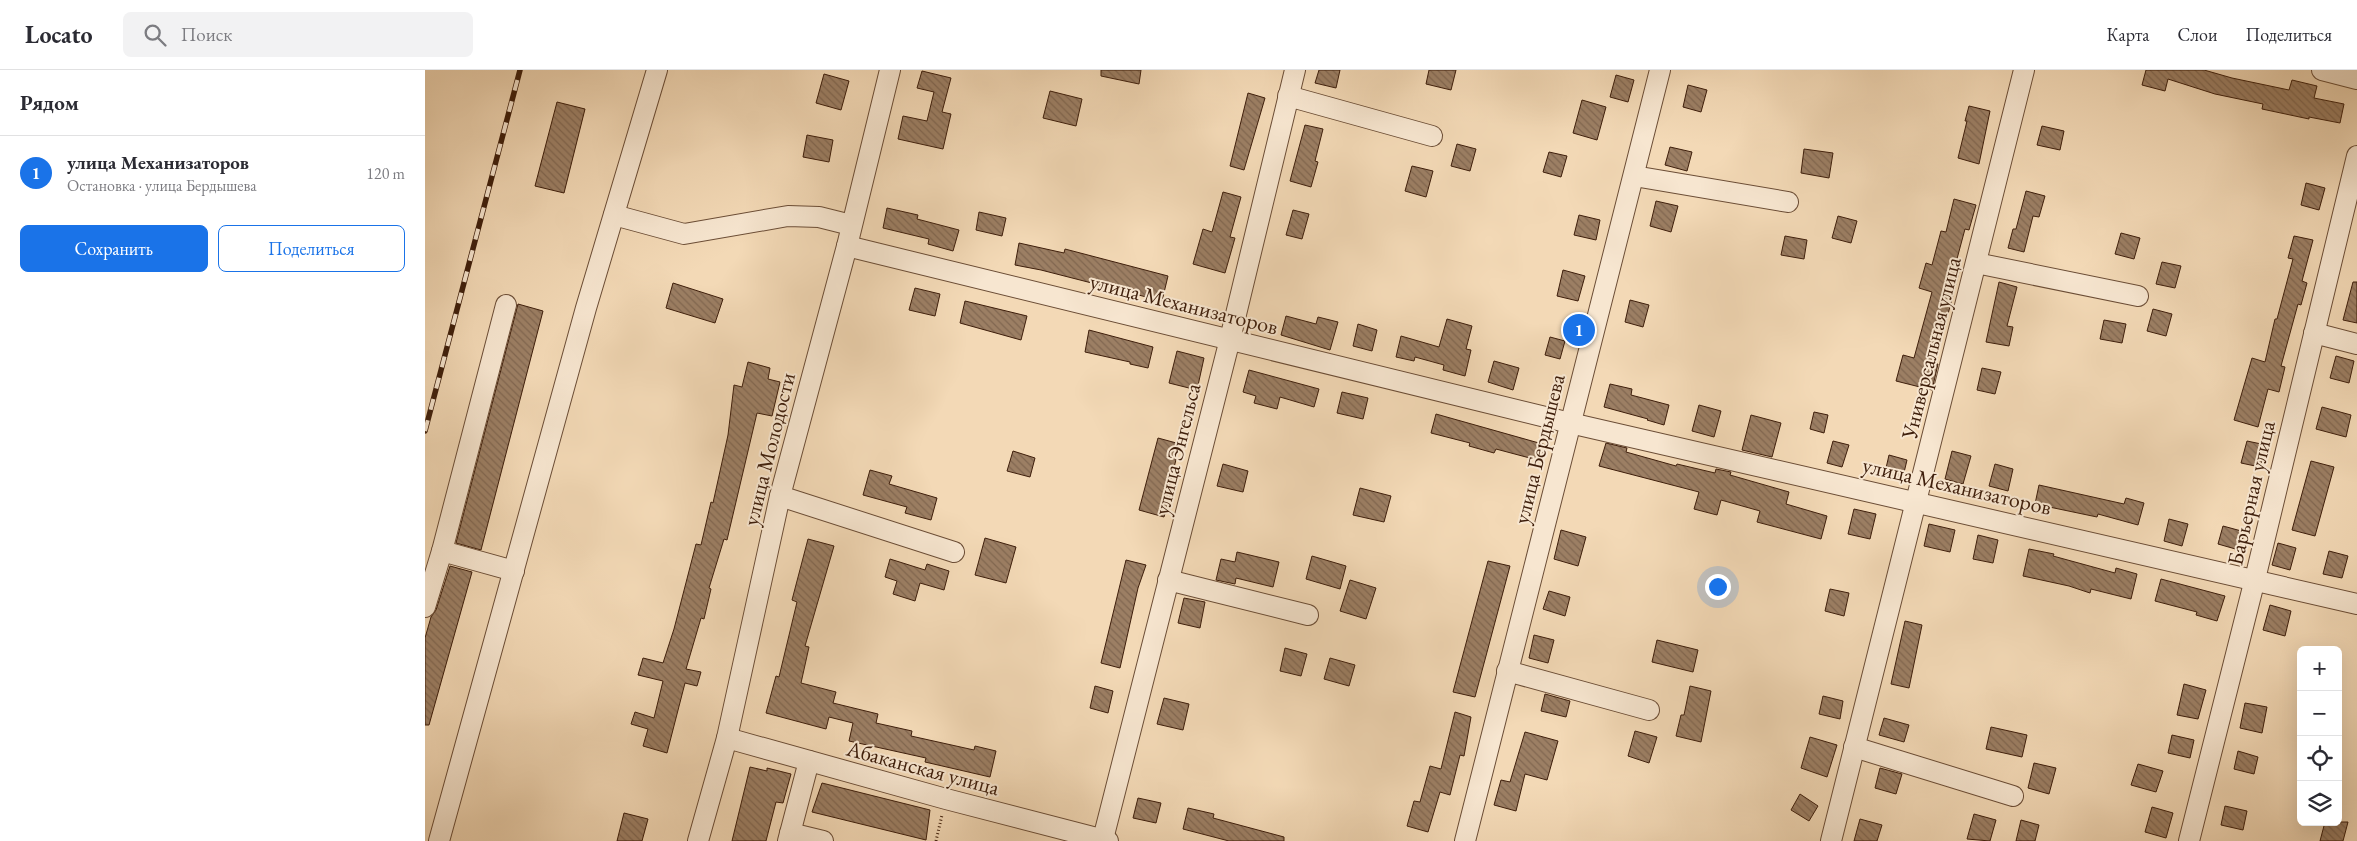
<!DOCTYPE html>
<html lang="ru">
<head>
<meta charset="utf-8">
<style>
  :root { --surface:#fff; --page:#f2f2f3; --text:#2b2b33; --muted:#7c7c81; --line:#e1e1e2; --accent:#1a73e8 }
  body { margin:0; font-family:"EB Garamond",serif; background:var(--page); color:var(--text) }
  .controls { position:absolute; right:15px; bottom:15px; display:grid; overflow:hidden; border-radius:8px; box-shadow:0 5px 20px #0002 }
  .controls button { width:45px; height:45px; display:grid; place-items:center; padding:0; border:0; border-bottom:1px solid var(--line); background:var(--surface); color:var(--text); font:25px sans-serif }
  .you { position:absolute; left:1292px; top:516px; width:18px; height:18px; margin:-12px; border:4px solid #fff; border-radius:50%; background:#1a73e8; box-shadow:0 0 0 8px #1a73e833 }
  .badge { display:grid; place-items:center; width:32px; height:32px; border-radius:50%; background:var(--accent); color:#fff; font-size:16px; font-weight:700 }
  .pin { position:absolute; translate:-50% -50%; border:2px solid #fff; box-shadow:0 1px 5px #0006 }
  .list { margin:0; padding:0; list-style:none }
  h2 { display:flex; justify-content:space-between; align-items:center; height:65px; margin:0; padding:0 20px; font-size:21px }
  h2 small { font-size:16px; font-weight:400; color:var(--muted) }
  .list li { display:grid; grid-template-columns:32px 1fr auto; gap:15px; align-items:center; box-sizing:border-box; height:75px; padding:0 20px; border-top:1px solid var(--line) }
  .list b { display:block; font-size:19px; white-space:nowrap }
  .list p { margin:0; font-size:16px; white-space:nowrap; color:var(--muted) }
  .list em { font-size:16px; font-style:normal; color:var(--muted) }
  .actions { display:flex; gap:10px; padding:15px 20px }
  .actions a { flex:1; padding:11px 0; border:1px solid var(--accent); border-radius:8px; text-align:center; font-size:18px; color:var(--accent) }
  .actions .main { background:var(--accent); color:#fff }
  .icon { flex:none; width:28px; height:28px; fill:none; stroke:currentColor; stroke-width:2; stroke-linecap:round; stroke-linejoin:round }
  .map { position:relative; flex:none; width:1932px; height:771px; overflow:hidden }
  header { display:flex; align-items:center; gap:30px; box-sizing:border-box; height:70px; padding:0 25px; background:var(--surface); border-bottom:1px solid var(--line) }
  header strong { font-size:24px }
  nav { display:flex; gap:28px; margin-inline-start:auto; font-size:18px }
  .search { width:350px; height:45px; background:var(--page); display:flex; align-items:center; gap:12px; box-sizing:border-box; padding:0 18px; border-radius:8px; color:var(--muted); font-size:19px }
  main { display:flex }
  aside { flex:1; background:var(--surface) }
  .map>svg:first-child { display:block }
  .building { fill:url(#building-back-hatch); stroke:#3e1e0b }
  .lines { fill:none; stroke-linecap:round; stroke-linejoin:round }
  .minor-casing { stroke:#6b4d36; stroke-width:22 }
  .path { stroke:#3e1e0b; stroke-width:3; stroke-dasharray:1 2.5; stroke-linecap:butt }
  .minor { stroke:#f7e6d0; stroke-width:20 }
  .rail-casing { stroke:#3e1e0b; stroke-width:5.5 }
  .rail { stroke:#f7e6d0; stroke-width:4; stroke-dasharray:11; stroke-linecap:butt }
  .labels { text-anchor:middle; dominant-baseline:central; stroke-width:4; stroke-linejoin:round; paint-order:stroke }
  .street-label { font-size:22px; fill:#3e1e0b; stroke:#f7e6d0 }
</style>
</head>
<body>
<header>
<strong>Locato</strong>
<div class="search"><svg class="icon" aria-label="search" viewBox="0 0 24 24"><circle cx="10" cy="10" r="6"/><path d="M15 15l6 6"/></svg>Поиск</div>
<nav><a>Карта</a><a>Слои</a><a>Поделиться</a></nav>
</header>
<main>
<aside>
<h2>Рядом<small></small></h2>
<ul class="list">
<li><span class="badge">1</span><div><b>улица Механизаторов</b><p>Остановка · улица Бердышева</p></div><em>120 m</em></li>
</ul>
<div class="actions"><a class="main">Сохранить</a><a>Поделиться</a></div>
</aside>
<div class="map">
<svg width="1932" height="771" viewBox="0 0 1932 771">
  <defs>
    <pattern id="building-back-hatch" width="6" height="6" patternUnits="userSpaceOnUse" patternTransform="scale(1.25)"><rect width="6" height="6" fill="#9c7f64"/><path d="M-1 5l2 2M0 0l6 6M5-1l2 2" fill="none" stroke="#816751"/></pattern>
  </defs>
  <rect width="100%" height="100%" fill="#f3d9b6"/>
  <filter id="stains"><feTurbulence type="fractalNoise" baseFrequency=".004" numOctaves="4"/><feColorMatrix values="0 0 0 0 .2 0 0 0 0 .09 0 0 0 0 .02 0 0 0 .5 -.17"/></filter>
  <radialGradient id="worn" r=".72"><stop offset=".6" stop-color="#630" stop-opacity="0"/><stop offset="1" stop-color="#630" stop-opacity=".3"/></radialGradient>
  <g class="building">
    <polygon points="676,0 716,0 714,14 676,6"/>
    <polygon points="894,0 915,0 911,18 890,13"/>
    <polygon points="1004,0 1031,0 1026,20 1001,14"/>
    <polygon points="1721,0 1779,0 1807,8 1864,20 1867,10 1892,16 1889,28 1919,34 1915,53 1884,47 1884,49 1837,39 1838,34 1790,24 1743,9 1740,21 1717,15"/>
    <polygon points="497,1 526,8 517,42 526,44 518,79 473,69 478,46 502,51 509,22 492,18"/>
    <polygon points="399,4 424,11 416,40 391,33"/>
    <polygon points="1191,5 1209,10 1203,32 1185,27"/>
    <polygon points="1263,15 1282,20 1276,42 1258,37"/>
    <polygon points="625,21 657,29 651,56 618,48"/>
    <polygon points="823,23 840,28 819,100 805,96"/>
    <polygon points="1157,30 1181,37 1172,70 1148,63"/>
    <polygon points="132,32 160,39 139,123 110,116"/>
    <polygon points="1544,36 1565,41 1554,94 1533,88 1542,51 1540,51"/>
    <polygon points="880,55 898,59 890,91 893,92 886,117 865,111"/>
    <polygon points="1617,56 1639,61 1635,80 1612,75"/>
    <polygon points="382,65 408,70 404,92 378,87"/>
    <polygon points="1032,74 1051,79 1045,101 1026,96"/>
    <polygon points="1245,77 1267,82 1262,101 1240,95"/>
    <polygon points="1379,79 1408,83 1404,108 1376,103"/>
    <polygon points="1124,82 1142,86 1136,107 1118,102"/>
    <polygon points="987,96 1008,101 1001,127 980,121"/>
    <polygon points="1881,113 1900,118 1894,140 1876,135"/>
    <polygon points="1601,121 1620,126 1614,147 1608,146 1599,182 1583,178 1588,159 1591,159"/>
    <polygon points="798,122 816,127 805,167 810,168 800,203 768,194 778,159 787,162"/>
    <polygon points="1529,129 1551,135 1544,160 1540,159 1529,200 1534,202 1510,294 1513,294 1507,320 1471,311 1478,285 1489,288 1507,222 1494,218 1501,193 1507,195 1516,161 1521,162"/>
    <polygon points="1231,131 1253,136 1246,162 1225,156"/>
    <polygon points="462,138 493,145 492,149 534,160 528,181 503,174 504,169 458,158"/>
    <polygon points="868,140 884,144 877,169 861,165"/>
    <polygon points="554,142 581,148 577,166 551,160"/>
    <polygon points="1154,145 1175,150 1171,170 1149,165"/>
    <polygon points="1413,146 1432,151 1426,173 1407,168"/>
    <polygon points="1696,163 1715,168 1709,189 1690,184"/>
    <polygon points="1360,166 1382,170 1379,189 1356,185"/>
    <polygon points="1869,166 1888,170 1877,211 1882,213 1876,235 1873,234 1856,296 1860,297 1854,322 1843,319 1833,357 1809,350 1827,288 1840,292 1850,249 1852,249 1868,189 1863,188"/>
    <polygon points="594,173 639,183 640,179 743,206 737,231 616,200 590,195"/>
    <polygon points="1737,192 1756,196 1750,218 1731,214"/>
    <polygon points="1138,200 1160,206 1153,231 1132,226"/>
    <polygon points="1574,212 1592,217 1582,256 1588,257 1584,276 1561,272"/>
    <polygon points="1928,212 1932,212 1932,253 1918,250"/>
    <polygon points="248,213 298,229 290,253 241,238"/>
    <polygon points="490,218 515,224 510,246 484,240"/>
    <polygon points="1205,230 1224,235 1218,257 1200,252"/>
    <polygon points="540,231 602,246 596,270 535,253"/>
    <polygon points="93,234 118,241 56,480 31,473"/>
    <polygon points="1728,239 1747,244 1741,266 1722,261"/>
    <polygon points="861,246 891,254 893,247 913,252 905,280 856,265"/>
    <polygon points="1022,249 1047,256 1041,279 1046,280 1040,306 1018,300 1019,295 990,287 989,291 971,287 976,266 1014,277"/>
    <polygon points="1679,250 1701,254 1697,273 1675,269"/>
    <polygon points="933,254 952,260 947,281 928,276"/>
    <polygon points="664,260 728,277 723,298 705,294 705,292 660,282"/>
    <polygon points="1125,267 1140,271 1135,289 1120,285"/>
    <polygon points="752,281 779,288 772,320 744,313"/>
    <polygon points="1911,286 1929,291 1924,313 1905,308"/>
    <polygon points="1069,291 1094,298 1088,320 1063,312"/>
    <polygon points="323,292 345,298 343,309 355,312 347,346 332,343 302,470 299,469 284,518 286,519 279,549 276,548 261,599 276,602 272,616 260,613 242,683 218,676 223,659 206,654 210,642 229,648 238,611 213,605 218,588 238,593 249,559 271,474 276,475 286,432 288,433 303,365 309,315 317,317"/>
    <polygon points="1557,298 1576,302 1570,324 1552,320"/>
    <polygon points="824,300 894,319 889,337 855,327 852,339 829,333 831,326 818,322"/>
    <polygon points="1185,314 1207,319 1206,325 1244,335 1239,355 1222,350 1223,349 1179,337"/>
    <polygon points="917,322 943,328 938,349 912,343"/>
    <polygon points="1274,335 1296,341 1289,367 1267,361"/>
    <polygon points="1897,337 1926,345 1921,367 1891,359"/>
    <polygon points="1389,342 1403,345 1399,363 1385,359"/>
    <polygon points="1011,344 1121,375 1116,391 1071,379 1069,383 1044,376 1045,373 1006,363"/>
    <polygon points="1326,345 1356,353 1347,387 1317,380"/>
    <polygon points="733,368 755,374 742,425 745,426 739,447 714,440"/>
    <polygon points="1408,371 1424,375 1417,397 1402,393"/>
    <polygon points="1822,371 1841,375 1835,397 1816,393"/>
    <polygon points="1181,373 1202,378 1201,382 1251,396 1252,394 1290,403 1291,399 1306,402 1305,405 1364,422 1361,434 1402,446 1396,469 1332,452 1335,441 1296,430 1292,445 1269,439 1274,422 1174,396"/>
    <polygon points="588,381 610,388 605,407 582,401"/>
    <polygon points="1527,381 1546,386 1538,414 1520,409"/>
    <polygon points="1464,385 1482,390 1477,411 1459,407"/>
    <polygon points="1886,391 1909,397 1890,466 1867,460"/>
    <polygon points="798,394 823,401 818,422 792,416"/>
    <polygon points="1570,394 1588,399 1583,421 1564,416"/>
    <polygon points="445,400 467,406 464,414 512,428 506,450 480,443 482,437 438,425"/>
    <polygon points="1614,415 1699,434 1701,428 1719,433 1713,455 1673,444 1672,447 1610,434"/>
    <polygon points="935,418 966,426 959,452 928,445"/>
    <polygon points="1429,439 1451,444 1445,469 1423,464"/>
    <polygon points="1744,449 1763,454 1757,476 1739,471"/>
    <polygon points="1504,454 1530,460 1525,482 1499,476"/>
    <polygon points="1798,456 1820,462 1814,480 1793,474"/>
    <polygon points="1136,460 1161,467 1153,496 1129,489"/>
    <polygon points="1553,465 1573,470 1568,493 1548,489"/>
    <polygon points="560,468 591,477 581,513 550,505"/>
    <polygon points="383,469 409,476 380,576 384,577 376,613 411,622 408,633 453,644 451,653 487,661 486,666 549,680 550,676 571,681 565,707 500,692 501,688 424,671 428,653 404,647 401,659 341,643 351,606 354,607 372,532 367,530"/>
    <polygon points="1853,473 1871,478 1865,500 1847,495"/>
    <polygon points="1604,479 1629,484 1628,486 1690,503 1691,498 1712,504 1706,529 1666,519 1665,523 1644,516 1598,506"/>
    <polygon points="1904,481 1923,486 1917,508 1898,504"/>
    <polygon points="812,482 854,492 848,517 811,508 810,514 791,510 796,489 810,492"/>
    <polygon points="887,486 921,496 915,519 881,509"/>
    <polygon points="465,489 500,500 502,494 524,501 519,520 495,513 490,531 468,524 472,511 460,507"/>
    <polygon points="701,490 721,495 713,518 695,598 676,593"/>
    <polygon points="1063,491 1085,496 1050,627 1028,622"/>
    <polygon points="25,496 47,502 4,655 0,655 0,568 6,547 11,540"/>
    <polygon points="1736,509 1800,526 1792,551 1771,545 1772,542 1730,531"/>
    <polygon points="925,510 951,518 941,549 915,541"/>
    <polygon points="1405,519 1424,523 1419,546 1400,541"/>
    <polygon points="1124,521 1145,527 1140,546 1118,539"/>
    <polygon points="759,528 780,532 775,558 753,553"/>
    <polygon points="1845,535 1866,541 1860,566 1838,560"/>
    <polygon points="1480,551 1497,555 1484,618 1466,614"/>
    <polygon points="1109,565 1129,570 1123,593 1104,588"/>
    <polygon points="1232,570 1273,580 1268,602 1227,592"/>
    <polygon points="860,578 882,584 876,606 855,601"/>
    <polygon points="905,588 930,595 924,616 899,609"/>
    <polygon points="1759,614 1781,620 1773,649 1752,645"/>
    <polygon points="670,616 688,621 683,643 665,638"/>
    <polygon points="1265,616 1286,621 1276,672 1251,666 1256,645 1259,645"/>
    <polygon points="1120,624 1145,631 1141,647 1116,641"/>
    <polygon points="1398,626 1418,631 1415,649 1394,644"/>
    <polygon points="739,628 764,634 758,660 732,654"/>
    <polygon points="1820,633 1842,637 1837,663 1815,658"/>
    <polygon points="1030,642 1046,647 1039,686 1035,685 1025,725 1015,722 1003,762 982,756 989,731 995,732 1005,696 1016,699"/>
    <polygon points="1459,648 1484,655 1479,672 1454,665"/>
    <polygon points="1566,657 1602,665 1597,687 1561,679"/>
    <polygon points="1210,661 1232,667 1224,693 1203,686"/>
    <polygon points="1100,662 1133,671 1122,710 1100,704 1091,741 1069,735 1076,710 1085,712"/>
    <polygon points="1747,665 1769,670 1765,688 1743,683"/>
    <polygon points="1385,667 1412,675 1402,707 1376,698"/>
    <polygon points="1813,681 1833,687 1829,704 1809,699"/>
    <polygon points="1609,693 1631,698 1624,724 1603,718"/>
    <polygon points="1713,694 1738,701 1731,722 1706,715"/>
    <polygon points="325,697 342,701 342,698 366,704 358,733 351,732 341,771 307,771"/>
    <polygon points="1455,698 1477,704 1471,724 1450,718"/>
    <polygon points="397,713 505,740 501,770 387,742"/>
    <polygon points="1375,724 1393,736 1384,751 1366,740"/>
    <polygon points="713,728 736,733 731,753 708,748"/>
    <polygon points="1800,736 1822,741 1818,760 1796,755"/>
    <polygon points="1727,737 1748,743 1741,768 1720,762"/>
    <polygon points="763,738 789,744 788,748 859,767 859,771 804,771 758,759"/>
    <polygon points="199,743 223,749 217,771 192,771"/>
    <polygon points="1549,744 1571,750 1565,771 1542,769"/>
    <polygon points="1435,749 1457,755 1452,771 1429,771"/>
    <polygon points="1596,750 1614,755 1610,771 1591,771"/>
    <polygon points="1900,752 1923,752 1918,771 1895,771"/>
  </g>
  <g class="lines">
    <g class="minor-casing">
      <g id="minor">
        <polyline points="1897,0 1932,9"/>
        <polyline points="863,26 1007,66"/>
        <polyline points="1209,106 1363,132"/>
        <polyline points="189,145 259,164 363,146 394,147 426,155"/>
        <polyline points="422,176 1145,353 1932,534"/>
        <polyline points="1551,193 1713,226"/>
        <polyline points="1889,263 1932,274"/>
        <polyline points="355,426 529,482"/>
        <polyline points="17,481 81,235"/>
        <polyline points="743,510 883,545"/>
        <polyline points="0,537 17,481 89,501"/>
        <polyline points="1082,601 1224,640"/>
        <polyline points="302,668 521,729 683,771"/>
        <polyline points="1429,677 1588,726"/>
        <polyline points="365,763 398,771"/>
        <polyline points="14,771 161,238 232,0"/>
        <polyline points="273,771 302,668 355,426 422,176 465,0"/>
        <polyline points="363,771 384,691"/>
        <polyline points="676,771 678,769 805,269 870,0"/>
        <polyline points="1040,771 1235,0"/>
        <polyline points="1406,771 1599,0"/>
        <polyline points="1764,771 1830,509 1932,86"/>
      </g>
    </g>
    <polyline class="path" points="511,771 517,745"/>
    <use href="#minor" class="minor"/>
    <g class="rail-casing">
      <polyline id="rail" points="0,361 95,0"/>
    </g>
    <use href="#rail" class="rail"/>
  </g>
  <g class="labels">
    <g class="street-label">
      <text transform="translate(759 234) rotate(14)">улица Механизаторов</text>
      <text transform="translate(1506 278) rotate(-76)">Универсальная улица</text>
      <text transform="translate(344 379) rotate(-76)">улица Молодости</text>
      <text transform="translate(752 379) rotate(-76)">улица Энгельса</text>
      <text transform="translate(1114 379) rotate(-76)">улица Бердышева</text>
      <text transform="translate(1532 416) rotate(13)">улица Механизаторов</text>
      <text transform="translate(1826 423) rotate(-77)">Барьерная улица</text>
      <text transform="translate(498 698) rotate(15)">Абаканская улица</text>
    </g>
  </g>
  <rect width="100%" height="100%" filter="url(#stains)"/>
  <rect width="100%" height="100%" fill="url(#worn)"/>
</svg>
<div class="controls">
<button>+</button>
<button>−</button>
<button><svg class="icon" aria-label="locate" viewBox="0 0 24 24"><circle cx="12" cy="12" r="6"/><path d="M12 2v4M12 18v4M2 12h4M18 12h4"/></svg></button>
<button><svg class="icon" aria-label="layers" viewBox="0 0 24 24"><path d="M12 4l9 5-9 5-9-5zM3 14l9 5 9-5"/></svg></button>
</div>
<div class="you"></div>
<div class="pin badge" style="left:1154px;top:260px">1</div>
</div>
</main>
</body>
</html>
